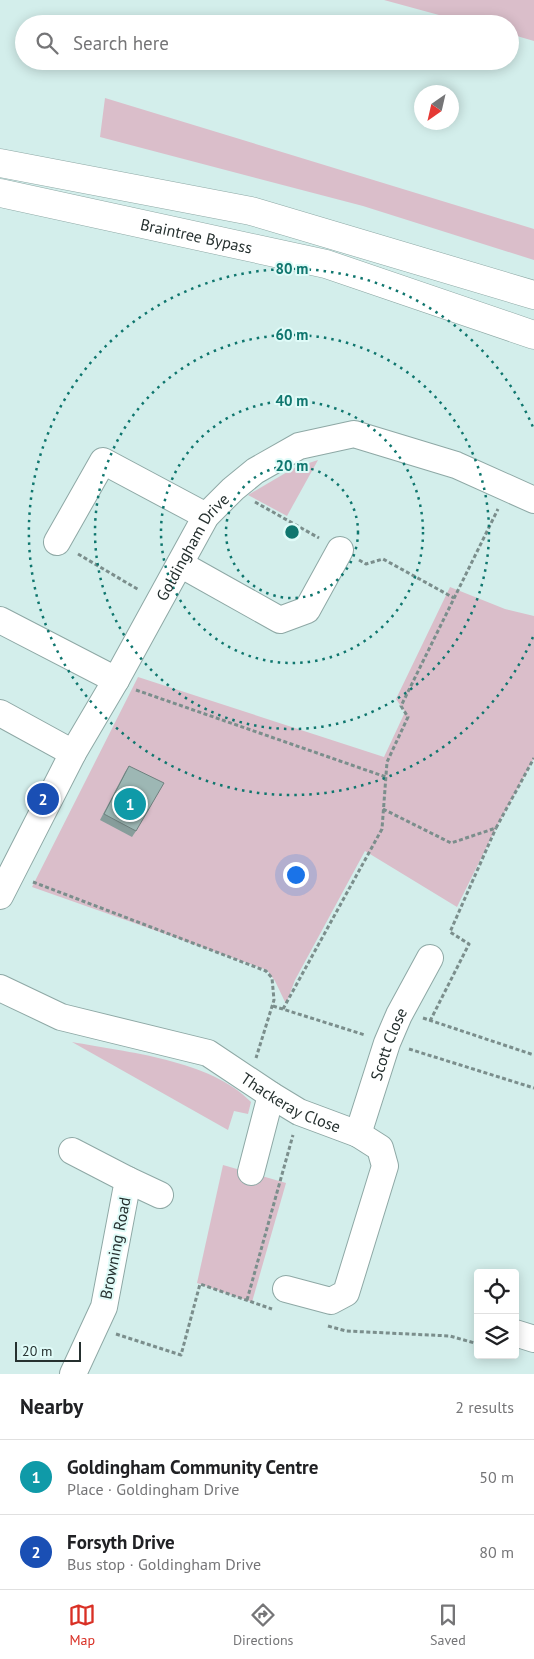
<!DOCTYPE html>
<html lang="en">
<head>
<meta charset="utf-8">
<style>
  :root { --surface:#fff; --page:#f6f6f6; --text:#202124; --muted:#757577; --line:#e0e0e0; --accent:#d93025 }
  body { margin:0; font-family:"PT Sans",sans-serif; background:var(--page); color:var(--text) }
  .controls { position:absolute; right:15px; bottom:15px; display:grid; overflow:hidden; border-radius:5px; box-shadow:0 2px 12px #0003 }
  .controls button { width:45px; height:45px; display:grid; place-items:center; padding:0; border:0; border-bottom:1px solid var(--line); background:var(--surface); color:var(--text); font:25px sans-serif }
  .compass { position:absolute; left:414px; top:85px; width:45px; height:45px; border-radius:50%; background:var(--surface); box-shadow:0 2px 12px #0003; rotate:214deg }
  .scale { position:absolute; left:15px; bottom:12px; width:66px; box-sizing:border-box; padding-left:5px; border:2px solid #25302f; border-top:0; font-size:14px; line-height:18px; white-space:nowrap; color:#25302f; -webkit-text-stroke:4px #e0fbf8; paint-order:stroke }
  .you { position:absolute; left:295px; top:874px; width:18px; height:18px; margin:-12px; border:4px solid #fff; border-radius:50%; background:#1a73e8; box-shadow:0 0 0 8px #1a73e833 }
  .badge { display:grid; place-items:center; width:32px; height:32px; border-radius:50%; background:var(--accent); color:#fff; font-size:16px; font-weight:700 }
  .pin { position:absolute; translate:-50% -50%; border:2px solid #fff; box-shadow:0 1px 5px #0006 }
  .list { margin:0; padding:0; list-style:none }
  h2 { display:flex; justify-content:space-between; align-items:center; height:65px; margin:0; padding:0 20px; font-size:21px }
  h2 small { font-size:16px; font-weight:400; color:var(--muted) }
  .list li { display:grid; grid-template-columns:32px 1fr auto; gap:15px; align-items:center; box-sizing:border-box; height:75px; padding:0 20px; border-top:1px solid var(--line) }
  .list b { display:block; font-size:19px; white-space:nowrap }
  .list p { margin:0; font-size:16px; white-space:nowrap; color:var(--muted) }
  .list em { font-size:16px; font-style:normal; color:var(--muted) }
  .icon { flex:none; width:28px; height:28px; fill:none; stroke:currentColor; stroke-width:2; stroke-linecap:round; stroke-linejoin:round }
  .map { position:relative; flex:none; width:534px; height:1374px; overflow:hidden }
  .search { position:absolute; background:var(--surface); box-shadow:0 2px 12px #0003; left:15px; right:15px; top:15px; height:55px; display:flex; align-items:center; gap:12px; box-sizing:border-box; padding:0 18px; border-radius:28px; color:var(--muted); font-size:19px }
  .sheet { height:215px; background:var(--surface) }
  nav { display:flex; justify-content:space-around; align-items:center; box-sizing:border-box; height:70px; border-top:1px solid var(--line); background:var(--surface); font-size:14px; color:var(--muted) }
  nav a { display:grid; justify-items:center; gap:2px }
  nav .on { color:var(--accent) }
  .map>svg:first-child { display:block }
  .green { fill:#dabeca }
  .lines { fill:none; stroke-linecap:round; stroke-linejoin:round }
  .minor-casing { stroke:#8ea8a5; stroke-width:28 }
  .highway-casing { stroke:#8ea8a5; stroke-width:29 }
  .path { stroke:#7b8e8c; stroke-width:3; stroke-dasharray:4 2.5; stroke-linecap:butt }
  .minor { stroke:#fff; stroke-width:26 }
  .highway { stroke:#fff; stroke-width:28 }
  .wall { fill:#879d9b }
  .building { fill:#9db7b4; stroke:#6e807e }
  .ring { fill:none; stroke:#0f766e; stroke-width:2.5; stroke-dasharray:2.5 5 }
  .labels { text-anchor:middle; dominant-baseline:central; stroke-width:4; stroke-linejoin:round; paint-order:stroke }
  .street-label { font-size:16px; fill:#25302f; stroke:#e0fbf8 }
  .centre { fill:#0f766e; stroke:#e0fbf8; stroke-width:2.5 }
  .ring-label { font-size:15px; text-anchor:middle; font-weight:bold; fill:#0f766e; stroke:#e0fbf8; stroke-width:4; stroke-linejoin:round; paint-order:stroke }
</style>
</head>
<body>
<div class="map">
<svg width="534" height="1374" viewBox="0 0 534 1374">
  <rect width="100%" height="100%" fill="#d3eeeb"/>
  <g class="green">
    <polygon points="384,0 534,0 534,41 510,34 510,24 472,24"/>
    <polygon points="105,98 534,229 534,260 363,206 100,137"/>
    <polygon points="318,460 287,516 248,495 294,468"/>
    <polygon points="450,587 505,609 534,616 534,758 496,828 457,907 365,851 295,980 286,1004 275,981 267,970 32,887 138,677 384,757 405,712 396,699"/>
    <path d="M72 1042C126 1052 211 1060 251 1102L248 1114 234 1111 228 1130Z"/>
    <polygon points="223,1165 286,1183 252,1302 197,1283"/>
  </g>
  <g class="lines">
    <g class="minor-casing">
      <g id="minor">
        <polyline points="57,542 103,461 206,516"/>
        <polyline points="180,564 280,620 307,610 340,550"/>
        <polyline points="0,620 116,680"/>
        <polyline points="0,713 73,753"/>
        <path id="s1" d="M0 896 73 753 116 680 206 516 233 489 255 471 299 446 354 434 456 465 534 500"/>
        <path id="s2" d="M0 988 61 1017 208 1053 271 1095 299 1112 358 1134 380 1148 385 1166 346 1293 331 1301 286 1289"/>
        <path id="s3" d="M358 1134 387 1043 399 1015 430 958"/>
        <polyline points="72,1151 128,1180 104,1307 73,1374"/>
        <polyline points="251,1172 271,1095"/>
        <polyline points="128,1180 160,1195"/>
        <polyline points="515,1333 534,1339"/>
      </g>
    </g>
    <g class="highway-casing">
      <g id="highway">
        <polyline points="0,163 251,211 534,295"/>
        <path id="s4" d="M0 193 326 264 534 335"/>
      </g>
    </g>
    <g class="path">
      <polyline points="255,502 319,538"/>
      <polyline points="78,554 139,590"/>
      <polyline points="359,560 366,564 383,559 454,598"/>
      <polyline points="136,690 386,777"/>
      <polyline points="383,809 451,843 496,828 534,758"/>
      <polyline points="33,882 266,971 272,978 274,1000 256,1058"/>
      <polyline points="273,1006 365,1035"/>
      <polyline points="283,1009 382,829 387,762 408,717 401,706 498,509"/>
      <polyline points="423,1018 534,1055"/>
      <polyline points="430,1021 469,944 450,932 496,828"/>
      <polyline points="409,1049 534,1088"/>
      <polyline points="247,1300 293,1135"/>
      <polyline points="328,1326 346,1331 450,1336 478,1344"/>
      <polyline points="116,1334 181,1355 200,1284 272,1309"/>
    </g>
    <use href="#minor" class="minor"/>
    <use href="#highway" class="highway"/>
  </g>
  <polygon class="wall" points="129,766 136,831 132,837 100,820 125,772"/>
  <polygon class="building" points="129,766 164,783 136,831 104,814"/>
  <g class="ring">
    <circle cx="292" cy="532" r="66"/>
    <circle cx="292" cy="532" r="131"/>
    <circle cx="292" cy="532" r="197"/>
    <path d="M533 637A263 263 0 1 1 533 427"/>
  </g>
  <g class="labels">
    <g class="street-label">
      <text stroke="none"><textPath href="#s4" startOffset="201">Braintree Bypass</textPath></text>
      <text stroke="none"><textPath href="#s1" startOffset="399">Goldingham Drive</textPath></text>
      <text stroke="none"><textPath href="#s3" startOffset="95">Scott Close</textPath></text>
      <text stroke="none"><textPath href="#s2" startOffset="316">Thackeray Close</textPath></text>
      <text transform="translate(115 1248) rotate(-79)">Browning Road</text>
    </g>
  </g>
  <circle cx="292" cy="532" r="8" class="centre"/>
  <g class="ring-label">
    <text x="292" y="274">80 m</text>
    <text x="292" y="340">60 m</text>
    <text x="292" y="406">40 m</text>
    <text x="292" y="471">20 m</text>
  </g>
</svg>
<div class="controls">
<button><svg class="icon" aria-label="locate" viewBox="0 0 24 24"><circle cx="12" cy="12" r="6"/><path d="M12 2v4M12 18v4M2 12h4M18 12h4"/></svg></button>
<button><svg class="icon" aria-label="layers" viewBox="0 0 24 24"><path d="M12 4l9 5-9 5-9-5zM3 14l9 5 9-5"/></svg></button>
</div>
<svg class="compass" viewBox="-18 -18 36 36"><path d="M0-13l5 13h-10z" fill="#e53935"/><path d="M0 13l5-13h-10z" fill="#757577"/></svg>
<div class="scale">20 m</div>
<div class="you"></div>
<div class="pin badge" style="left:130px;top:804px;background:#0f9aa8">1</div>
<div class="pin badge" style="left:43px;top:799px;background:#1a4fb4">2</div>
<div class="search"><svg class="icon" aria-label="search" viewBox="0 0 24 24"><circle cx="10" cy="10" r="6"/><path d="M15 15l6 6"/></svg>Search here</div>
</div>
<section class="sheet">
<h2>Nearby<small>2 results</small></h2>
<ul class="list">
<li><span class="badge" style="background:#0f9aa8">1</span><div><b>Goldingham Community Centre</b><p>Place · Goldingham Drive</p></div><em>50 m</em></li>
<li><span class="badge" style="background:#1a4fb4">2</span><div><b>Forsyth Drive</b><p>Bus stop · Goldingham Drive</p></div><em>80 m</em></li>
</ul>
</section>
<nav>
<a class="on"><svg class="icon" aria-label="map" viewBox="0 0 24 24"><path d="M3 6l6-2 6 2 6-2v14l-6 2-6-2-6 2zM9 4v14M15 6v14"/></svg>Map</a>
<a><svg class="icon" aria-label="directions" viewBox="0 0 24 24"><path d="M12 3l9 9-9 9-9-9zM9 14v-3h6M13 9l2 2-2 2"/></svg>Directions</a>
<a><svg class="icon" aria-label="saved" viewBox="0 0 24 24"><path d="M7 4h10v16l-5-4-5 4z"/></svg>Saved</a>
</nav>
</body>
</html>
